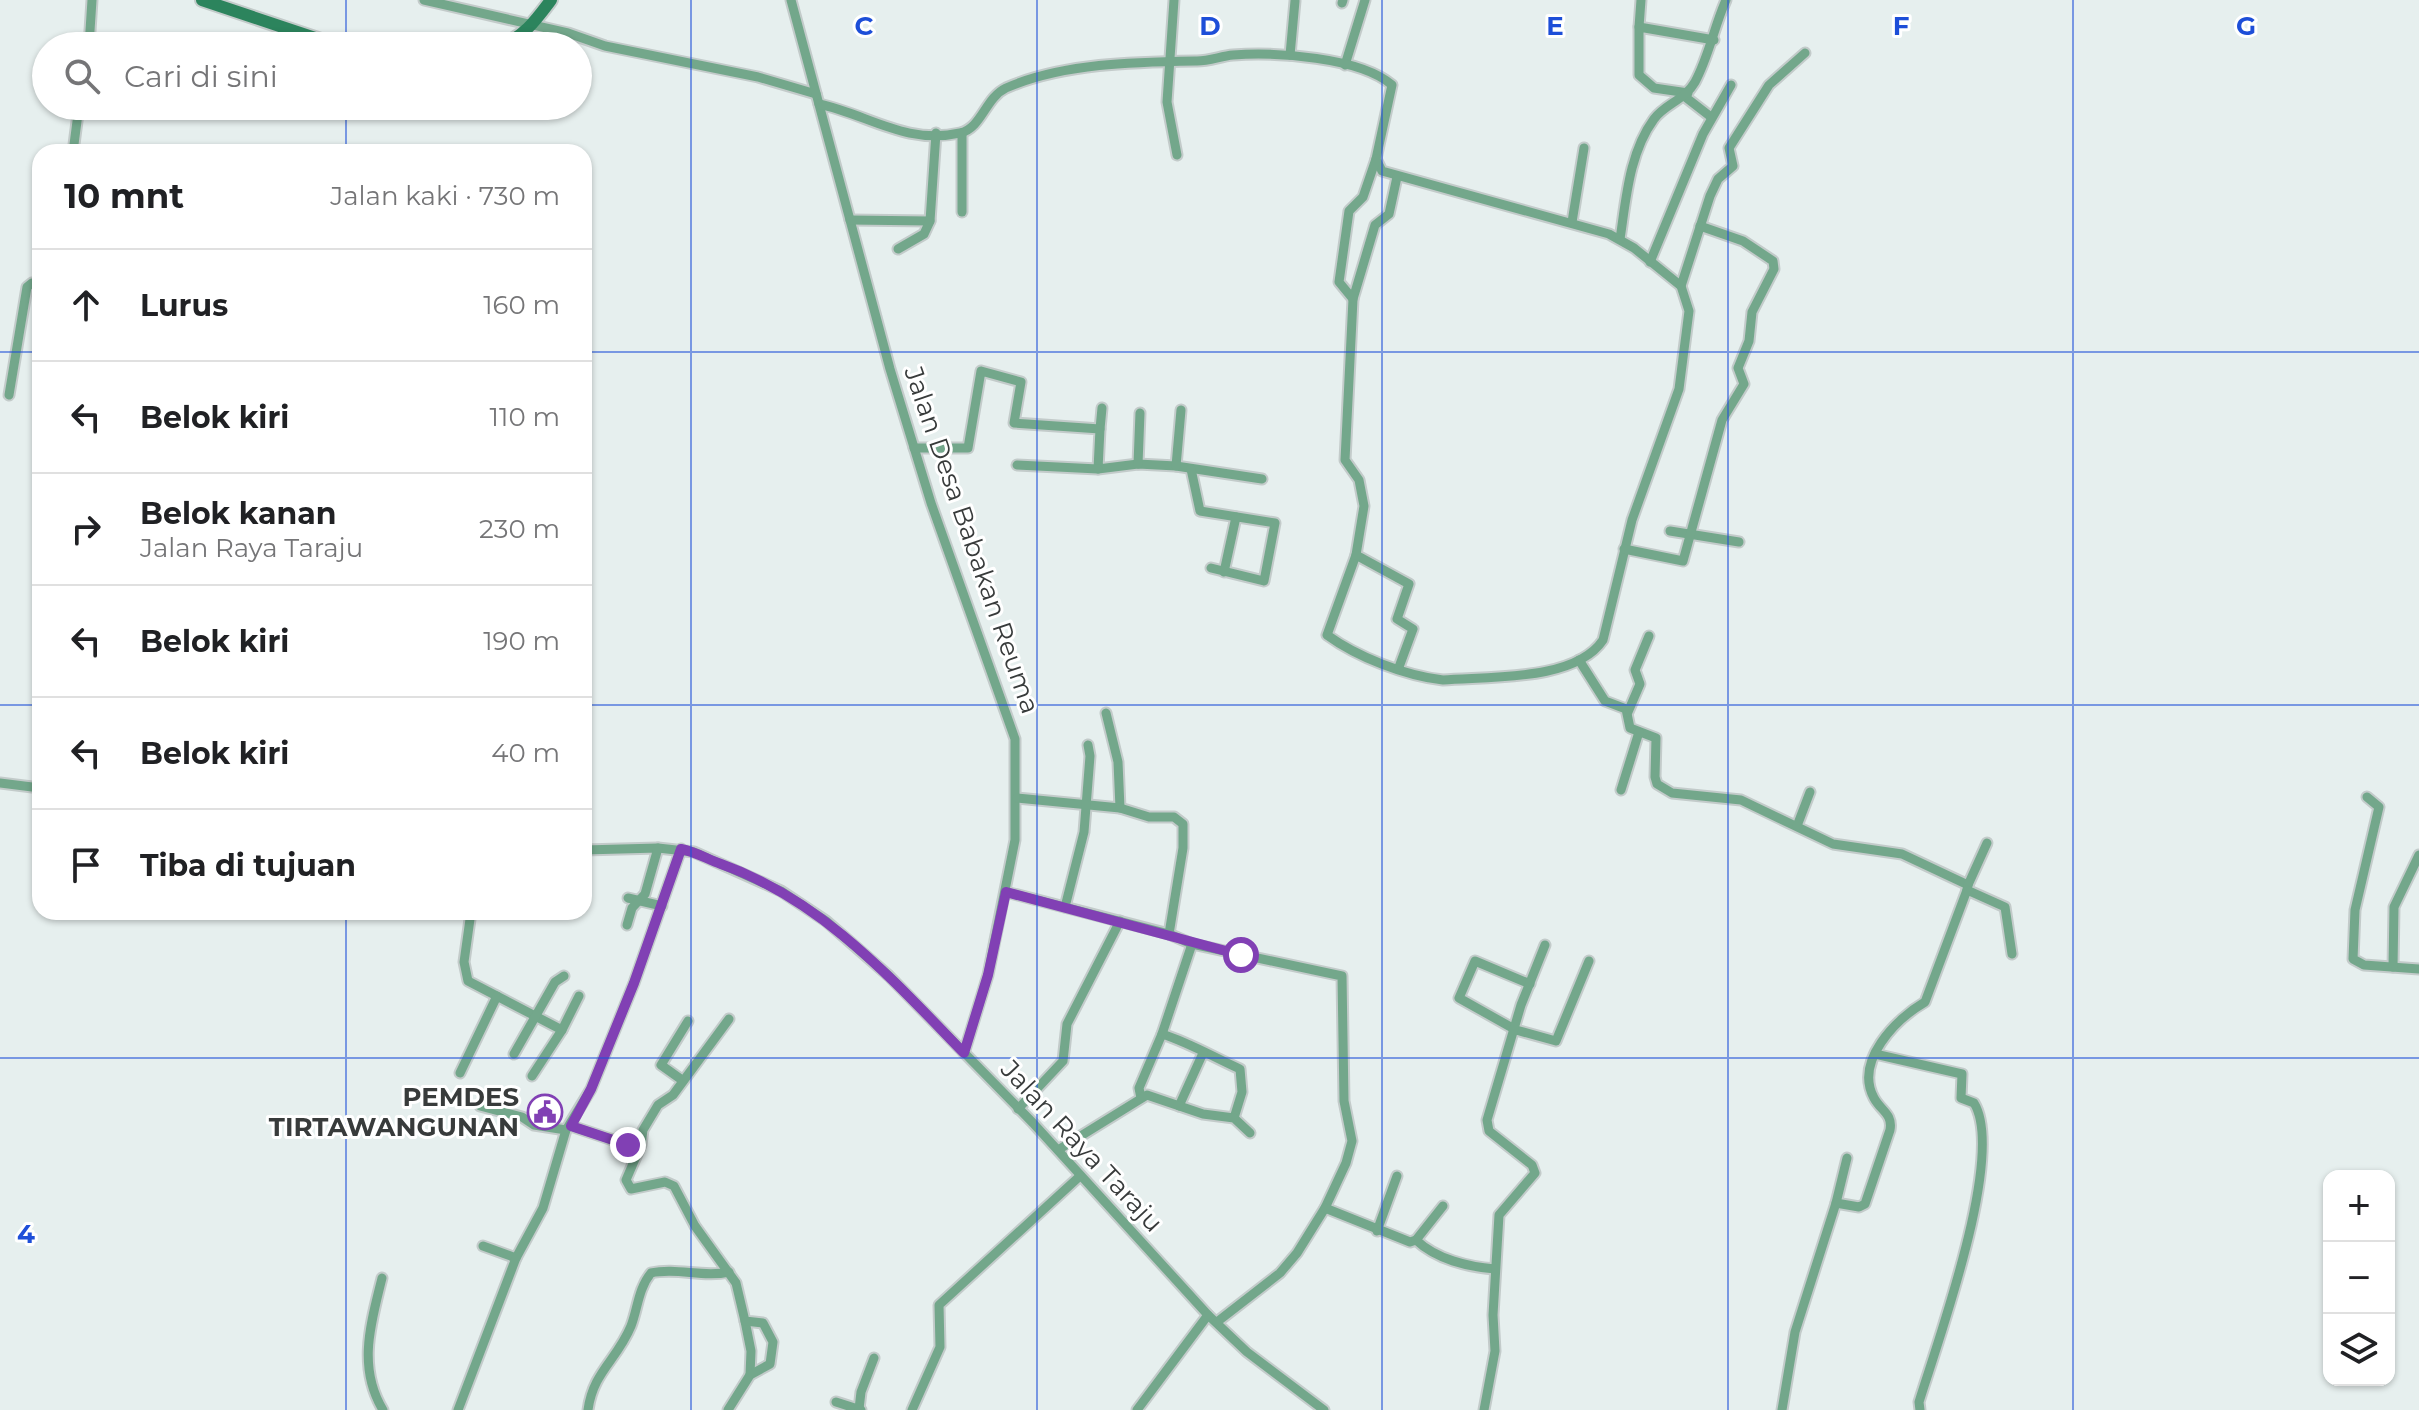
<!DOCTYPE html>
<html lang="id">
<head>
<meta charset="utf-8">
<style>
  :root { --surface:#fff; --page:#f6f6f6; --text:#202124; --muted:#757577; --line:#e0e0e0 }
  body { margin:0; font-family:Montserrat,sans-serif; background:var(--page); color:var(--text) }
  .controls { position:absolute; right:24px; bottom:24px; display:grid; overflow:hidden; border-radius:16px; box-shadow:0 2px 6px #0004 }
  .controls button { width:72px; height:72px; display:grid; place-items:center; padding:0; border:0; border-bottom:2px solid var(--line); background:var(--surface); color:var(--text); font:40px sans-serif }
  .stop { position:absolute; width:24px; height:24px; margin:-18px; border:6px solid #8140b4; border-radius:50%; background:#fff }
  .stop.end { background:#8140b4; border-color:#fff; box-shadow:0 2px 8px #0008 }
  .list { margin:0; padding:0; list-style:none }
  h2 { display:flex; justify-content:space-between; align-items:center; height:104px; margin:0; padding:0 32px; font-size:34px }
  h2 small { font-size:26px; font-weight:400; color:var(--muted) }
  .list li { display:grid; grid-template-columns:52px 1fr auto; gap:24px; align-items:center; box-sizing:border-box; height:112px; padding:0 32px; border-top:2px solid var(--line) }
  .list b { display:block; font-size:30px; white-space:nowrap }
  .list p { margin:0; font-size:26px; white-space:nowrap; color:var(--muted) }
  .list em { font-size:26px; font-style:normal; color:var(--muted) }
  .icon { flex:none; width:44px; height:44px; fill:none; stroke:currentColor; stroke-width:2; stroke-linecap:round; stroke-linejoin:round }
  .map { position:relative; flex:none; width:2419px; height:1410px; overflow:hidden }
  .search { position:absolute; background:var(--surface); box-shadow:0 2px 6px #0004; left:32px; top:32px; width:560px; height:88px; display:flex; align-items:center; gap:20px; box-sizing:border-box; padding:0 28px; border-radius:44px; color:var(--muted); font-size:30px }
  .panel { position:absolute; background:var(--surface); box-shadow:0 2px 6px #0004; left:32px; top:144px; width:560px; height:776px; border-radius:24px }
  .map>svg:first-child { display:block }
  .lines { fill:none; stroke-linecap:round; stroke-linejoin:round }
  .minor-casing { stroke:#c3cbca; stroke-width:13 }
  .secondary-casing { stroke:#c3cbca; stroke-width:16 }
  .minor { stroke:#73a78b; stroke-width:9 }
  .secondary { stroke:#2c845d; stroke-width:12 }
  .route { stroke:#8140b4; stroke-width:10 }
  .grid { fill:none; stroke:#1d4ed8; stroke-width:2; stroke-opacity:0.55 }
  .labels { text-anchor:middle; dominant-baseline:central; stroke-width:6; stroke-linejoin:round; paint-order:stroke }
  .street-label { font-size:26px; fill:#383b3b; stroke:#fff }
  .poi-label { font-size:26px; font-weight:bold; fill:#383b3b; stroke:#fff; text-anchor:end }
  .grid-label { font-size:26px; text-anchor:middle; font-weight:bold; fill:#1d4ed8; stroke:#fff; stroke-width:6; stroke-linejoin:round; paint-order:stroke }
</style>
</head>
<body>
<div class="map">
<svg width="2419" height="1410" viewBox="0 0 2419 1410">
  <rect width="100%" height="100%" fill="#e6efee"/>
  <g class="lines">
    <g class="minor-casing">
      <g id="minor">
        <polyline points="424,0 568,33 605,46 758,77 816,94"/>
        <polyline points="791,0 890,369 931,503 1015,739 1015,840 988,975 964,1053"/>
        <polyline points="1174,0 1167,102 1177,155"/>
        <polyline points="1342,3 1343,0"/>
        <polyline points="1639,27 1641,0"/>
        <polyline points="89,46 92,0"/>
        <polyline points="1290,55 1295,1"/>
        <polyline points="1345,65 1365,0"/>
        <polyline points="1688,93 1654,88 1639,75 1639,27 1714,40"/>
        <polyline points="1684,96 1711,117"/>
        <path d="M819 104C867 114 905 145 960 133 982 128 985 98 1006 88 1063 63 1136 62 1197 61 1210 61 1221 56 1233 55 1275 52 1360 57 1392 85L1376 159 1382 171 1609 234 1634 248 1681 286 1689 311 1679 389 1632 520 1603 640C1575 682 1487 676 1443 680 1406 676 1357 657 1327 635L1356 555"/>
        <polyline points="73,152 79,106"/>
        <polyline points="1397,177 1389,214 1375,225 1353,299 1345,460 1359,480 1364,506 1356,555 1409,584 1397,619 1413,629 1399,667"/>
        <polyline points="962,212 962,133"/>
        <polyline points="850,220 930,221"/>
        <polyline points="1572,222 1584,148"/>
        <path d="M1620 239C1626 200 1629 153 1654 119 1665 104 1685 100 1695 82 1709 56 1714 27 1726 0"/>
        <polyline points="898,249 924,234 930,221 936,133"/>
        <polyline points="1650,262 1703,134 1731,85"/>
        <polyline points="1681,286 1710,196 1718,179 1733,166 1729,148 1769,85 1805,53"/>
        <polyline points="1353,299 1339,282 1349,211 1363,197 1376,159"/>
        <polyline points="9,395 27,287 32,283 40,284"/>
        <polyline points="1100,429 1102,408"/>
        <polyline points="914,448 968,448 981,371 1021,382 1014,423 1100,429 1098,469 1138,464 1176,466 1262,479"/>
        <polyline points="1138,464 1140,413"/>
        <polyline points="1017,465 1098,469"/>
        <polyline points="1176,466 1181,410"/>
        <polyline points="1191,469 1200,511 1275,523 1264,581 1211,568"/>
        <polyline points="1670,531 1739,542"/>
        <polyline points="1624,549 1683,561 1722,420 1744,384 1738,368 1749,341 1752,312 1774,269 1773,261 1743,241 1700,226"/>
        <polyline points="1224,572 1236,517"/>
        <polyline points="1579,660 1605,701 1626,709 1630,728 1656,738 1655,777 1657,784 1672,793 1741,800 1833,844 1902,854 1968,885 1967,890"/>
        <polyline points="1628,712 1640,684 1635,670 1649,636"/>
        <polyline points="0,783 40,788"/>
        <polyline points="1621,790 1639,732"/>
        <polyline points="2367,797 2379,807 2355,910 2353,959 2364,965 2419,969"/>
        <polyline points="1017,798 1120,808 1118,762 1106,713"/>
        <polyline points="1120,808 1149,817 1174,817 1183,824 1183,848 1169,934"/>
        <polyline points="1797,826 1810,792"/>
        <polyline points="584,850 658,848 694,852 781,891 826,921 889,976 1033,1123 1208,1315 1247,1352 1324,1410"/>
        <polyline points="1968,885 1987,843"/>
        <polyline points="1006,892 1169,934 1192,944 1342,976 1344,1101 1352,1141 1346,1163 1325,1208 1297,1253 1280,1273 1217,1322"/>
        <polyline points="628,898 662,906"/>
        <polyline points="1065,907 1084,832 1090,756 1088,745"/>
        <polyline points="471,912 464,962 468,981 562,1030 532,1076"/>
        <polyline points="627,925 632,908 645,894 658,848"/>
        <polyline points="2393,967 2394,907 2419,855"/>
        <polyline points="1530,984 1475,961 1459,998 1516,1030 1556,1041 1589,961"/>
        <polyline points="562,1030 579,996"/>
        <path d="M1162 1034C1190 1043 1213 1057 1240 1069L1242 1092 1234 1118"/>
        <polyline points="514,1054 555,982 564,976"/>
        <path d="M1875 1054 1962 1074 1961 1098 1974 1103C2006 1155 1937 1343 1919 1402L1920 1410"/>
        <polyline points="460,1073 497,996"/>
        <polyline points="682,1080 661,1065 688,1021"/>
        <polyline points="1141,1098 1139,1088 1162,1034 1192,944"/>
        <polyline points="480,1106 522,1117 534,1125 566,1130"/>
        <polyline points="1179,1106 1203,1053"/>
        <polyline points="1018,1109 1063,1061 1067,1024 1120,921"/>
        <polyline points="571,1126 628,1145 635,1156"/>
        <polyline points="1058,1150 1147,1095 1203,1114 1234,1118 1250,1133"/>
        <polyline points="1836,1203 1847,1158"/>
        <polyline points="1325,1208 1410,1242 1416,1240 1443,1206"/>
        <polyline points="1377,1231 1397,1176"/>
        <path d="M1416 1240C1436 1259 1468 1267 1495 1269"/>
        <polyline points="483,1246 516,1258"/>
        <path d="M382 1278C371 1323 357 1367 383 1410"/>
        <polyline points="745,1321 751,1351 750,1375"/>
        <polyline points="836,1402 861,1410"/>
        <polyline points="859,1409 861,1392 874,1358"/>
        <polyline points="458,1410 516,1258 543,1208 566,1130 591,1089 634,983 681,849"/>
        <path d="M588 1410C593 1372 617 1360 631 1326 638 1308 638 1289 651 1273 677 1267 703 1278 729 1272"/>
        <polyline points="728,1410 750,1375 770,1364 773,1342 763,1323 745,1321 736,1283 695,1226 674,1186 665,1182 631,1189 626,1180 641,1145 643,1130 658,1105 673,1095 729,1019"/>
        <polyline points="912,1410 940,1347 939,1305 1080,1176"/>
        <polyline points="1137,1410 1208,1315"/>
        <polyline points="1484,1410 1495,1351 1493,1315 1499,1215 1535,1173 1532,1165 1489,1131 1487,1120 1521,1005 1545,945"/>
        <path d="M1782 1410 1795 1332 1836 1203 1859 1207 1865 1204 1890 1130C1893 1114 1881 1111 1874 1098 1854 1061 1896 1019 1925 1002L1967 890 2005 907 2012 954"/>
      </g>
    </g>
    <g class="secondary-casing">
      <g id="secondary">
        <polyline points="202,0 339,46"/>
        <path d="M500 46C524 37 536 20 551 0"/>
      </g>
    </g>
    <use href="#minor" class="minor"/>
    <use href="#secondary" class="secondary"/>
  </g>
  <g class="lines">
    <path class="route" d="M628 1145 571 1126 591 1089 634 983 681 849C696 852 707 859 721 864 822 900 891 978 964 1053L988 975 1006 892 1241 955"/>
  </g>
  <path class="grid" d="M346 0V46M691 0V1410M1037 0V1410M1382 0V1410M1728 0V1410M2073 0V1410M346 106V152M0 352H40M584 352H2419M0 705H40M584 705H2419M346 912V1410M0 1058H2419"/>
  <defs>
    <g id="civic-ring" transform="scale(1.8)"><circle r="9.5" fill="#fff" stroke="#8140b4" stroke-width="1.5"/><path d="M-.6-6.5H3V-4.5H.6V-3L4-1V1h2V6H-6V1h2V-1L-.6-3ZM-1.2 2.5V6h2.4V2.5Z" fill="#8140b4"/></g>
  </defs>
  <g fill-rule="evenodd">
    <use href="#civic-ring" x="545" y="1112"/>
  </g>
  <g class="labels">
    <g class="street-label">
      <text transform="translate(972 540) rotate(71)">Jalan Desa Babakan Reuma</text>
      <text transform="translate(1082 1146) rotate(47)">Jalan Raya Taraju</text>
    </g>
    <g class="poi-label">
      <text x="519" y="1097">PEMDES<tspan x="519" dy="30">TIRTAWANGUNAN</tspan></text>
    </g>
  </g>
  <g class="grid-label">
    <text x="864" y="35">C</text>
    <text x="1210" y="35">D</text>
    <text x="1555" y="35">E</text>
    <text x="1901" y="35">F</text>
    <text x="2246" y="35">G</text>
    <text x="26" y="1243">4</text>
  </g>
</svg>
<div class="controls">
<button>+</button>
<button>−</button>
<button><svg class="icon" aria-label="layers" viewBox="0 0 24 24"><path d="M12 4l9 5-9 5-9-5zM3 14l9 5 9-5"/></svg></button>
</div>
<div class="stop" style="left:1241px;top:955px"></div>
<div class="stop end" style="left:628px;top:1145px"></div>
<div class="search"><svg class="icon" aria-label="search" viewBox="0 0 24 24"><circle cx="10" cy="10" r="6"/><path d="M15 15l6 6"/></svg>Cari di sini</div>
<section class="panel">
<h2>10 mnt<small>Jalan kaki · 730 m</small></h2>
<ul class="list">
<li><svg class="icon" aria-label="ahead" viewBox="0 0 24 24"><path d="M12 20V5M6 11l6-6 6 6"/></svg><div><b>Lurus</b></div><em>160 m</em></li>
<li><svg class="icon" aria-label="left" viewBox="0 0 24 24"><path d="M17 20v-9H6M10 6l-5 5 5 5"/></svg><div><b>Belok kiri</b></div><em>110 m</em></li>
<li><svg class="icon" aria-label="right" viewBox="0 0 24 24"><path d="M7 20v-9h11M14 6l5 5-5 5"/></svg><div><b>Belok kanan</b><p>Jalan Raya Taraju</p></div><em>230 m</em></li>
<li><svg class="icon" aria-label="left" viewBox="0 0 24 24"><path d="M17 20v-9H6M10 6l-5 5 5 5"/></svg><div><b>Belok kiri</b></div><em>190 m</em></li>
<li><svg class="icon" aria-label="left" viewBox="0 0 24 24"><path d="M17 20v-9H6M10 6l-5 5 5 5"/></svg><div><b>Belok kiri</b></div><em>40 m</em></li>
<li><svg class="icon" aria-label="arrive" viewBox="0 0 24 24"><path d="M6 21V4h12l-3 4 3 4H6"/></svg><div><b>Tiba di tujuan</b></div></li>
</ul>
</section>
</div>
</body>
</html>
